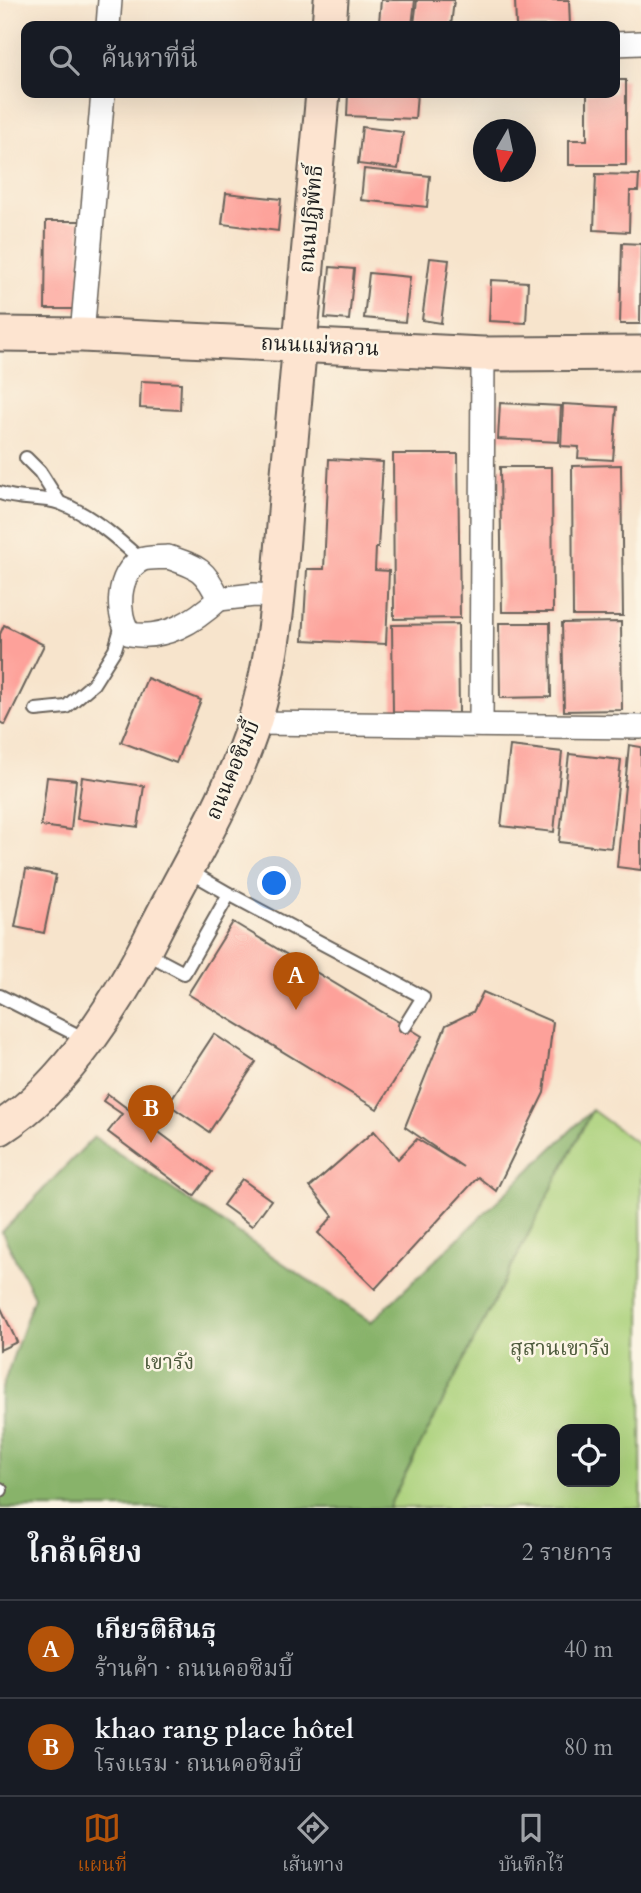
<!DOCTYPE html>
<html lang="th">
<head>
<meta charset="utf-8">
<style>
  :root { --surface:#171b24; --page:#20242c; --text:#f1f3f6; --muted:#9ea1a6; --line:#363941; --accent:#b45309 }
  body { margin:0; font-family:Cardo,"Noto Serif Thai",serif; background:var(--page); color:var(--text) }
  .controls { position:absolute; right:21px; bottom:21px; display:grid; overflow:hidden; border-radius:14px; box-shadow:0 7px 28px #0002 }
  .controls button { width:63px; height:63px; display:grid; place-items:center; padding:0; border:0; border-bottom:2px solid var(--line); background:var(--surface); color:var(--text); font:35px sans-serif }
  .compass { position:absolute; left:473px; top:119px; width:63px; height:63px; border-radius:50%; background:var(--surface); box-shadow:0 7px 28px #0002; rotate:189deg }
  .you { position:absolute; left:275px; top:884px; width:24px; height:24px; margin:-18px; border:5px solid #fff; border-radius:50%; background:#1a73e8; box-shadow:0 0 0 10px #1a73e833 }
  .badge { display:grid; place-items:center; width:46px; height:46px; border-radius:50%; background:var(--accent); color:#fff; font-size:23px; font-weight:700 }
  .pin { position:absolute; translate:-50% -58px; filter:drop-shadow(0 2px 4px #0008) }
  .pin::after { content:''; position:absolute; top:37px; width:24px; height:21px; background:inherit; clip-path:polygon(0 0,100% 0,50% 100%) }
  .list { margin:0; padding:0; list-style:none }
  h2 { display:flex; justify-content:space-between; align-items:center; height:91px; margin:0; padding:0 28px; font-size:30px }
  h2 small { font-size:23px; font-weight:400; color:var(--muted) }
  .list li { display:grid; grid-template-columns:46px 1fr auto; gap:21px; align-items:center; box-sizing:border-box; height:98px; padding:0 28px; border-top:2px solid var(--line) }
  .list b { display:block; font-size:26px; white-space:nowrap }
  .list p { margin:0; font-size:23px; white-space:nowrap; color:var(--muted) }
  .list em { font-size:23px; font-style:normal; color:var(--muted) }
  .icon { flex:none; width:38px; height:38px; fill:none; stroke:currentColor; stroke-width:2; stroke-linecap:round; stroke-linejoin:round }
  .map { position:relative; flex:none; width:641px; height:1508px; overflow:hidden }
  .search { position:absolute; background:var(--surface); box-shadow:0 7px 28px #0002; left:21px; right:21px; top:21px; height:77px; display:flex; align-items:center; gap:18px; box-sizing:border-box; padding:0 24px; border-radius:14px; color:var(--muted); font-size:26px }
  .sheet { height:287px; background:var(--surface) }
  nav { display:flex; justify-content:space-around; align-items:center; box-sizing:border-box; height:98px; border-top:2px solid var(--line); background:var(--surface); font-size:19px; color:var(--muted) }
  nav a { display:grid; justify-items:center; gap:4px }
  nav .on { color:var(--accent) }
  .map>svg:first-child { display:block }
  .green { fill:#abd17b; stroke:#64764c; stroke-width:2; fill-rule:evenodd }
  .forest { fill:#88b36b; stroke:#526844; stroke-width:2 }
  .building { fill:#fda19a }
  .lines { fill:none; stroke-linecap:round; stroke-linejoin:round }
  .lane-casing { stroke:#69625a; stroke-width:16 }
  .street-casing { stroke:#69625a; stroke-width:26 }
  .secondary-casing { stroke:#69625a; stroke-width:37 }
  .lane { stroke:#fff; stroke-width:12 }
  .street { stroke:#fff; stroke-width:23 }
  .secondary { stroke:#fde4d0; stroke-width:33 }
  .labels { text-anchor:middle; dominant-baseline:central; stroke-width:5; stroke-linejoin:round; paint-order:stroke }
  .street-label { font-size:21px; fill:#1c1c1c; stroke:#fcf5e5 }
  .park-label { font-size:21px; fill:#4e5b3d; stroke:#fcf5e5 }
</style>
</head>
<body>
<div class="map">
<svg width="641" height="1508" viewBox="0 0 641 1508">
  <rect width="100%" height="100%" fill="#fcf5e5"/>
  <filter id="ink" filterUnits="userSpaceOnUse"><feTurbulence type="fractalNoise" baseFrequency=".0143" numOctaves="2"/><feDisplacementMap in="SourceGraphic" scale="14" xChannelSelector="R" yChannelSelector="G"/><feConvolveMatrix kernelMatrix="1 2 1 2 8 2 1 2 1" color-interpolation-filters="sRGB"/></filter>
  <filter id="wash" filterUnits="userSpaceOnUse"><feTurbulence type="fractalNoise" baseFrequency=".00686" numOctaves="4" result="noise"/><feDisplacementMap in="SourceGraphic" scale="28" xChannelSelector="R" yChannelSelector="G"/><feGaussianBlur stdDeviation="1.57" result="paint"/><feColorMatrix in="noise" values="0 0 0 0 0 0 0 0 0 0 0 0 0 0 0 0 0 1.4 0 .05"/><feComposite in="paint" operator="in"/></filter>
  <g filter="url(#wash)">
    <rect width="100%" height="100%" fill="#f7e4cc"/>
    <path class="green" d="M592 1110 641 1146V1508H388ZM562 1429H615V1482H562Z"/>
    <polygon class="forest" points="592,1110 388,1508 0,1508 0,1394 34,1297 2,1232 94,1137 371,1322"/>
    <g id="blocks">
      <g class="building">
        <polygon points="381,0 415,0 412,26 379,22"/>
        <polygon points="417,0 454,0 451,26 414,24"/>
        <polygon points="515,0 569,0 570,26 516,26"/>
        <polygon points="615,80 626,80 626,165 569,165 569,140 587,140 587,93 615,93"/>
        <polygon points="348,93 417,93 415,119 347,116"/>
        <polygon points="362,127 403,132 398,169 358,164"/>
        <polygon points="364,169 430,176 427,207 361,200"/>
        <polygon points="596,174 639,175 638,191 630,191 629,232 594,230"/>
        <polygon points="226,193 281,199 278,231 222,224"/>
        <polygon points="46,221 80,221 80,309 45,309"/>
        <polygon points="622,243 641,244 640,324 620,324"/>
        <polygon points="430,258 449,260 441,323 422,320"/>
        <polygon points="330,267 354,269 349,320 325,318"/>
        <polygon points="369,273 410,277 405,322 364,318"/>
        <polygon points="491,280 528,282 526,323 489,321"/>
        <polygon points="141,381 181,383 180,410 140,408"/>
        <polygon points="500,403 561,406 559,442 498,439"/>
        <polygon points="563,404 617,407 613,460 578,458 579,447 561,446"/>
        <polygon points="393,454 458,454 460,618 394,619"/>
        <polygon points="329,459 383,462 378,548 376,548 375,570 389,571 386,644 303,640 307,569 324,569"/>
        <polygon points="621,465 623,616 573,616 572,466"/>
        <polygon points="500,467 552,467 553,612 502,612"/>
        <polygon points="621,622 622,710 564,711 562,623"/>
        <polygon points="499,623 550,623 551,697 500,698"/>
        <polygon points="458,624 459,713 393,714 392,625"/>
        <polygon points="4,625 44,645 5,725 0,722 0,634"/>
        <polygon points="147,678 201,700 176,763 121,742"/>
        <polygon points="629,745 641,747 641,870 617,867"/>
        <polygon points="510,746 562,752 554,832 501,826"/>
        <polygon points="569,754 621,760 611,848 559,842"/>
        <polygon points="47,777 76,780 71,830 41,826"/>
        <polygon points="82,777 144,786 138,827 77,819"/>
        <polygon points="26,869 56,875 44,933 15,927"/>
        <polygon points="233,922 422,1036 377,1109 188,994"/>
        <polygon points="483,992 553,1022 544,1093 496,1191 478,1177 375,1289 318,1233 333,1216 310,1187 374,1131 398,1159 417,1139 463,1167 405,1127 446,1025 473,1012"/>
        <polygon points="214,1034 256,1062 209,1132 168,1104"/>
        <polygon points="108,1094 212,1172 194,1196 108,1132 122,1114 103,1101"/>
        <polygon points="242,1179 271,1200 252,1226 223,1205"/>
        <polygon points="0,1306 17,1342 0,1350"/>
      </g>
    </g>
  </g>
  <g filter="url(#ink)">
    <use href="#blocks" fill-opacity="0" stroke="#69625a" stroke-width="2"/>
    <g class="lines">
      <g class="lane-casing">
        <g id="lane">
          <polyline points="26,458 40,472 59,502"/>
          <path d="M0 493C19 501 41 496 60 503 90 514 118 539 141 560"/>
          <polyline points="36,710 66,707 93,684 115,649 122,625"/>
          <polyline points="229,894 423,997 405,1026"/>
          <polyline points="146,953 184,973 229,894 189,871"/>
          <polyline points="0,996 87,1040"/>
          <polyline points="0,1489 1,1490"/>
        </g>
      </g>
      <g class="street-casing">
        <g id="street">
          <polyline points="108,26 110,0"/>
          <polyline points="615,44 641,43"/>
          <polyline points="82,335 103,93"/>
          <path d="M168 557C198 567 205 569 219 599 194 622 165 640 130 634 115 615 117 573 141 560 147 557 160 558 168 557Z"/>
          <polyline points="219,599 254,595 277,596"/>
          <polyline points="254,723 641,727"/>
          <polyline points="481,725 483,354"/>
        </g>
      </g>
      <g class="secondary-casing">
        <g id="secondary">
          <polyline points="329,26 331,0"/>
          <polyline points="0,334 82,335 483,354 641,353"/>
          <path d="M0 1128C67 1086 122 996 157 926 191 859 231 795 254 723 279 644 281 556 288 473 300 346 311 220 323 93"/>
        </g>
      </g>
      <use href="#lane" class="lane"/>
      <use href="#street" class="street"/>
      <use href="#secondary" class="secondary"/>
    </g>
  </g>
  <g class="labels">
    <g class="street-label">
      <text transform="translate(311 219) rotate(-85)">ถนนปฏิพัทธิ์</text>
      <text transform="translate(320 346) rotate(3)">ถนนแม่หลวน</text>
      <text transform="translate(233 770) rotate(-67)">ถนนคอซิมบี้</text>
    </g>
    <g class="park-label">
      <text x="560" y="1348">สุสานเขารัง</text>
      <text x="169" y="1362">เขารัง</text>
    </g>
  </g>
</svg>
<div class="controls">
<button><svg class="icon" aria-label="locate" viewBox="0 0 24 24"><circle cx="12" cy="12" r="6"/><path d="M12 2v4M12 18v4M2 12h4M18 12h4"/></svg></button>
</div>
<svg class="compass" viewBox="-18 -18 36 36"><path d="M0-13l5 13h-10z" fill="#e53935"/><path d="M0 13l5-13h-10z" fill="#9ea1a6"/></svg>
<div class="you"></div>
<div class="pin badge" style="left:296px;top:1010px">A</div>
<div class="pin badge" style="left:151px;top:1143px">B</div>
<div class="search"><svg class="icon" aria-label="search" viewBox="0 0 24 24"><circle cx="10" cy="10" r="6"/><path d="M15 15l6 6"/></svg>ค้นหาที่นี่</div>
</div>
<section class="sheet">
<h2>ใกล้เคียง<small>2 รายการ</small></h2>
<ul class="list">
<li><span class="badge">A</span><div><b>เกียรติสินธุ</b><p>ร้านค้า · ถนนคอซิมบี้</p></div><em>40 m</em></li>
<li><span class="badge">B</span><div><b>khao rang place hôtel</b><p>โรงแรม · ถนนคอซิมบี้</p></div><em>80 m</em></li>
</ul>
</section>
<nav>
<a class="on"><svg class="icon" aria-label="map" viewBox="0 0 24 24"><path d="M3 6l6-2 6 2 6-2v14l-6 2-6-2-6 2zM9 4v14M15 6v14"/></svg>แผนที่</a>
<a><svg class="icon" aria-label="directions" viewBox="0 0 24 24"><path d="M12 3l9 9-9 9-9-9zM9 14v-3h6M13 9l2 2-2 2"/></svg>เส้นทาง</a>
<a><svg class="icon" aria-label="saved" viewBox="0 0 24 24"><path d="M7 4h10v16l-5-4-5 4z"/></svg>บันทึกไว้</a>
</nav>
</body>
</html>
